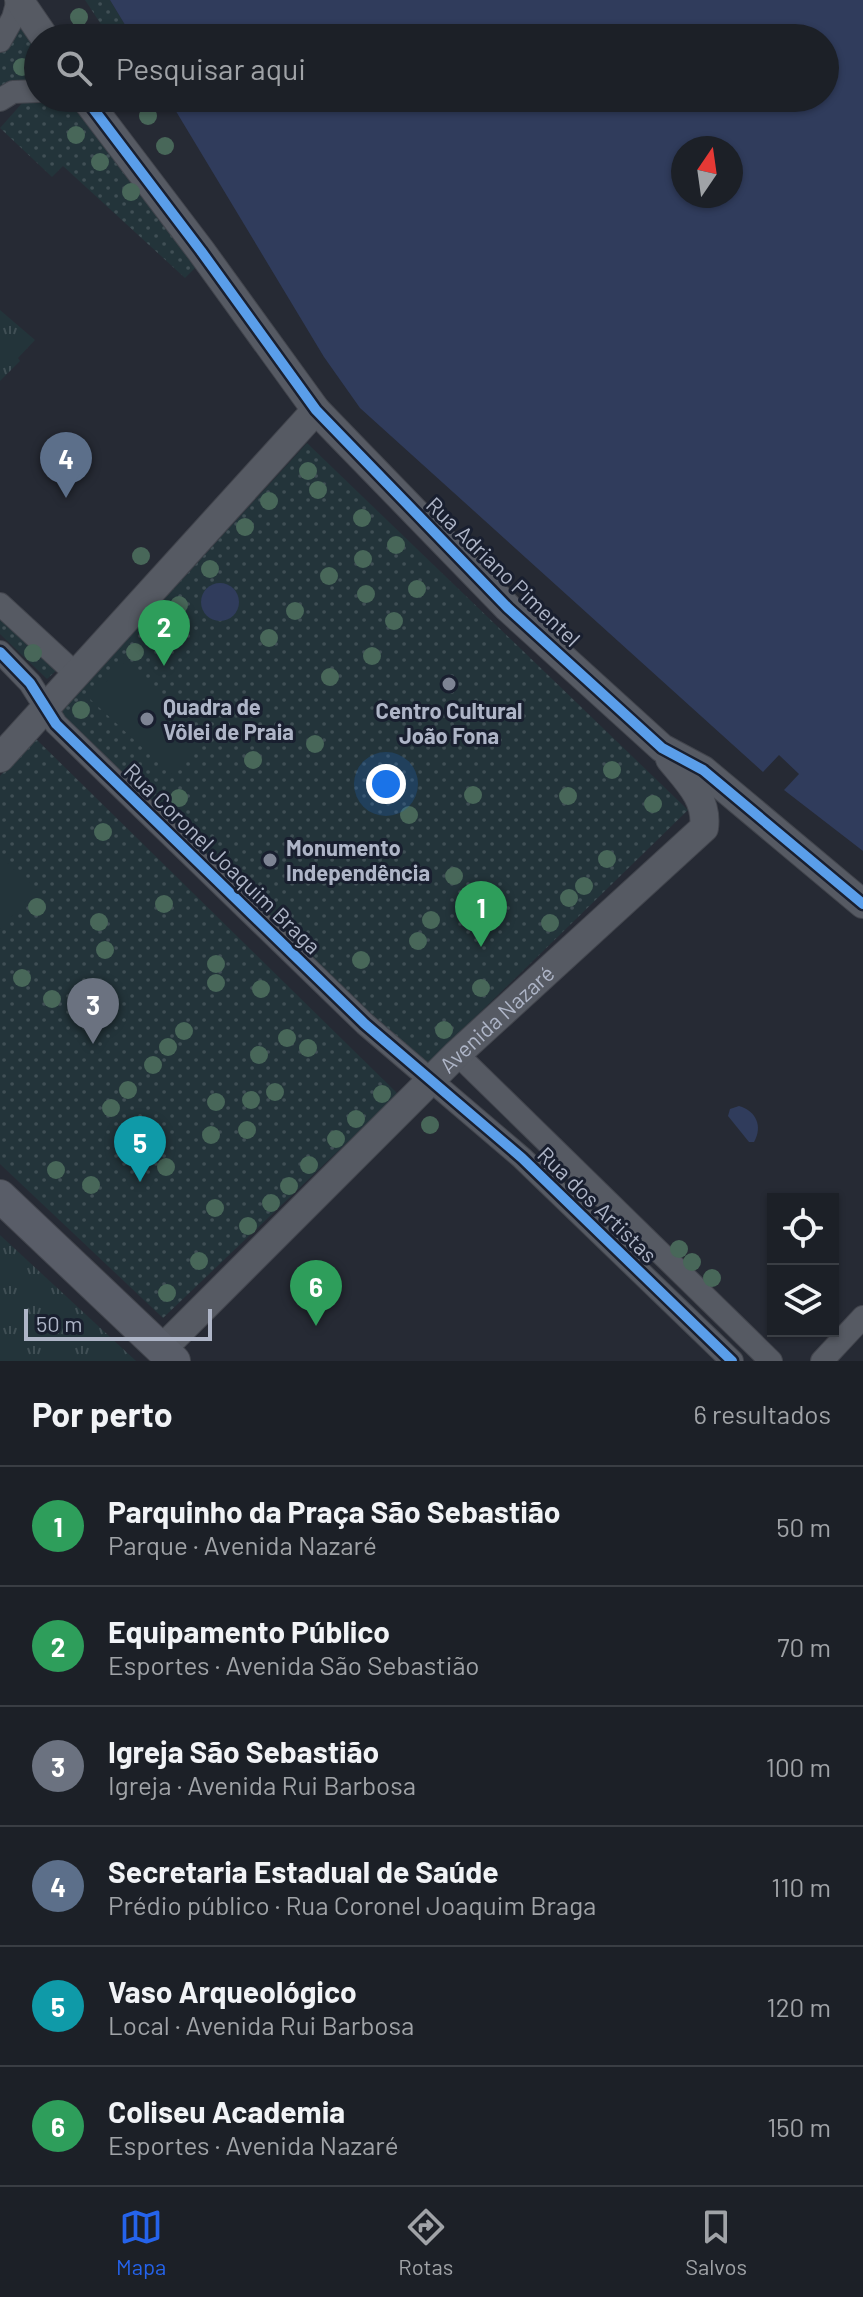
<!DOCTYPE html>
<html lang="pt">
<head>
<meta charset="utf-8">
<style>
  :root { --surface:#1c2027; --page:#25282f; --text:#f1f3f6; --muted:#a0a3a7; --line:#3a3e44; --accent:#2563eb }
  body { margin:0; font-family:Barlow,sans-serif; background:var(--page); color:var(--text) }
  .controls { position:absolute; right:24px; bottom:24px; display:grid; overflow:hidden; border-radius:0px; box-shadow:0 2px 6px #0004 }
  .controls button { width:72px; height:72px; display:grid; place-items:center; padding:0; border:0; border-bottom:2px solid var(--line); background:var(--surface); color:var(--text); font:40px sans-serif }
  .compass { position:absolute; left:671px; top:136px; width:72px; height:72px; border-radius:50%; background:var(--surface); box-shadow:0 2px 6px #0004; rotate:13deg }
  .scale { position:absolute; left:24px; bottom:20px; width:188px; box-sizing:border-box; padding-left:8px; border:4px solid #aeb5c7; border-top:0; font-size:22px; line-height:28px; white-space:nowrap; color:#aeb5c7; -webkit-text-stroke:6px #191f2f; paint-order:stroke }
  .you { position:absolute; left:386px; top:784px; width:28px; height:28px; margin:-20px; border:6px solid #fff; border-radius:50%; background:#1a73e8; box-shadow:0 0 0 12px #1a73e833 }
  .badge { display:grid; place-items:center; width:52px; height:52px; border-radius:50%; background:var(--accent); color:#fff; font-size:26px; font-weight:700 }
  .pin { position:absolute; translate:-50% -66px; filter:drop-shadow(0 2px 4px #0008) }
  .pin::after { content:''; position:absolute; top:42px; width:28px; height:24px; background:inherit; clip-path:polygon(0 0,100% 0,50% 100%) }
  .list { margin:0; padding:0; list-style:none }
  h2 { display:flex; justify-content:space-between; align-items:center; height:104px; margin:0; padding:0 32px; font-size:34px }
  h2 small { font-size:26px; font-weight:400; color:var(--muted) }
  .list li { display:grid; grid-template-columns:52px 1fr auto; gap:24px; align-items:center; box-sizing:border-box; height:120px; padding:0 32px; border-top:2px solid var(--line) }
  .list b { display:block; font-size:30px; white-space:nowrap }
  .list p { margin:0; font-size:26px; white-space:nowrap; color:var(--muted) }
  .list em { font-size:26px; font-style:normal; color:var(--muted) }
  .icon { flex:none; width:44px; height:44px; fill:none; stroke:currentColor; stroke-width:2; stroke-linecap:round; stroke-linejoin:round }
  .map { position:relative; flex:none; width:863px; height:1361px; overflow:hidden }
  .search { position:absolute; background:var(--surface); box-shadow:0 2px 6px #0004; left:24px; right:24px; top:24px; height:88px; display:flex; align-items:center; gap:20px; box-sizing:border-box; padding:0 28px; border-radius:44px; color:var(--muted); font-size:30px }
  .sheet { height:824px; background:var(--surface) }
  nav { display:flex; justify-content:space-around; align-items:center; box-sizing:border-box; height:112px; border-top:2px solid var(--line); background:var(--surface); font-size:22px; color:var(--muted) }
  nav a { display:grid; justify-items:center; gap:4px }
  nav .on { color:var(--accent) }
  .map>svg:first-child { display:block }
  .grass { fill:url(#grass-tufts) }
  .park { fill:url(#park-dots) }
  .pitch { fill:#23343a }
  .water { fill:#303c5c; fill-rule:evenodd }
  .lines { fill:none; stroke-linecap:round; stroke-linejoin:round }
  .minor-casing { stroke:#42454d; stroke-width:24 }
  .tertiary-casing { stroke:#42454d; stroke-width:30 }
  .secondary-casing { stroke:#42454d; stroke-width:34 }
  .minor { stroke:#565a63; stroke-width:22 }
  .tertiary { stroke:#565a63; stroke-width:28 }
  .secondary { stroke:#595d68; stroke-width:32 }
  .cycleway-casing { stroke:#191f2f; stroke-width:15 }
  .cycleway { stroke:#5a9eea; stroke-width:10 }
  .tree { fill:#486759 }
  .poi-dot { fill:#7e8494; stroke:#191f2f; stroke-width:3 }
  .labels { text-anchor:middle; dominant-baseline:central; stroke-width:6; stroke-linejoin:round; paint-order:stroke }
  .street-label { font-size:22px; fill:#aeb5c7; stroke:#191f2f }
  .poi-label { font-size:22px; font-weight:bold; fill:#aeb5c7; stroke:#191f2f; text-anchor:start }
</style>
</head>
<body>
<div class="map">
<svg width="863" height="1361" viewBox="0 0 863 1361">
  <defs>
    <pattern id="grass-tufts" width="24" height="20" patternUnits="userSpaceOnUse" patternTransform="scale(2)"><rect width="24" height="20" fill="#23343a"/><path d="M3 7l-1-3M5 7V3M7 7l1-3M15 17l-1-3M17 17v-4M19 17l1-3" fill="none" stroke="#404f55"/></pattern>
    <pattern id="park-dots" width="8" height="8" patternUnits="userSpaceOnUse" patternTransform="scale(2)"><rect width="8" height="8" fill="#23343a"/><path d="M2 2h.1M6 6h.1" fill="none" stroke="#404f55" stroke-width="1.8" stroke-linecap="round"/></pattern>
  </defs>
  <rect width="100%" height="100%" fill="#262a34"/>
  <g class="grass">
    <polygon points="0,310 35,340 18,358 20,361 0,381"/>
    <polygon points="0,1235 136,1361 0,1361"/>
  </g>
  <g class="park">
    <polygon points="85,0 110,0 133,38 110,38"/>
    <polygon points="13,18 38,38 38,91 0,100 0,41"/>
    <polygon points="24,101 73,106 198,265 185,278 63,166 52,177 0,128"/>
    <polygon points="307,443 688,810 424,1067 59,714"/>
    <polygon points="0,615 58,669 47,679 0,634"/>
    <polygon points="35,738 398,1094 163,1318 0,1164 0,776"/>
  </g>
  <g class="pitch">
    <polygon points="124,663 204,740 171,774 90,699"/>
    <polygon points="0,857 37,889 0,929"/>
  </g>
  <g class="water">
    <path d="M110 0H863V851L784 790 799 774 779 755 763 772 360 408 324 357 168 98H825V38H133ZM683 148H731V196H683Z"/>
    <circle cx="220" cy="602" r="19"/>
    <path d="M739 1106C756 1111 763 1126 754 1142H749L728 1116 730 1109Z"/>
  </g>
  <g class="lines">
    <g class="minor-casing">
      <g id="minor">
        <polyline points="0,41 13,18 18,0"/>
        <polyline points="0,100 13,92 38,91"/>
        <polyline points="0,604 77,675"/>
        <polyline points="0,652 30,683 56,724 365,1024 522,1158 732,1361"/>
        <polyline points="457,1054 771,1361"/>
        <polyline points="822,1361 863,1317"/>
      </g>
    </g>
    <g class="tertiary-casing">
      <g id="tertiary">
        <polyline points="19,0 45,38"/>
        <polyline points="85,98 201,251 316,410 345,440 508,608 662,748 703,770 863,904"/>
        <polyline points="0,758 316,410"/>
        <path id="s1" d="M162 1349 457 1054 704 828C708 799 687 780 670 759"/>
      </g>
    </g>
    <g class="secondary-casing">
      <polyline id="secondary" points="0,1196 174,1361"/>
    </g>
    <use href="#minor" class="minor"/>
    <use href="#tertiary" class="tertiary"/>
    <use href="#secondary" class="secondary"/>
    <g class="cycleway-casing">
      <g id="cycleway">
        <polyline points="85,98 201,251 316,410 345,440 508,608 662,748 703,770 863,904"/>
        <polyline points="0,652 30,683 56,724 365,1024 522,1158 732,1361"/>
      </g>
    </g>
    <use href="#cycleway" class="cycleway"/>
  </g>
  <g class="tree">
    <circle cx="79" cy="17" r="9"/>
    <circle cx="22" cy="67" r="9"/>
    <circle cx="148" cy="116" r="9"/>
    <circle cx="76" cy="135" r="9"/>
    <circle cx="165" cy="146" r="9"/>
    <circle cx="100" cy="162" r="9"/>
    <circle cx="131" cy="192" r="9"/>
    <circle cx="308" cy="471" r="9"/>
    <circle cx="318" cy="490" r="9"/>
    <circle cx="269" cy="501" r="9"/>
    <circle cx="362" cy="518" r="9"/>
    <circle cx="245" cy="527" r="9"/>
    <circle cx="396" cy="545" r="9"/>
    <circle cx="141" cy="556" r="9"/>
    <circle cx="363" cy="559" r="9"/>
    <circle cx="210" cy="569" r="9"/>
    <circle cx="329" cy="576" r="9"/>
    <circle cx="417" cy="589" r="9"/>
    <circle cx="366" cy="594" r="9"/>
    <circle cx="179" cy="605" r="9"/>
    <circle cx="295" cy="611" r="9"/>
    <circle cx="394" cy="621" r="9"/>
    <circle cx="269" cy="638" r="9"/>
    <circle cx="135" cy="652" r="9"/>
    <circle cx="33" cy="653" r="9"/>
    <circle cx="372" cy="656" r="9"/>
    <circle cx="330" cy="677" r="9"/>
    <circle cx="81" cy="710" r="9"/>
    <circle cx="315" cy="744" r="9"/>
    <circle cx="253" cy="760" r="9"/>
    <circle cx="612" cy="770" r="9"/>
    <circle cx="473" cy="795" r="9"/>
    <circle cx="568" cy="796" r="9"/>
    <circle cx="179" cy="798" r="9"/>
    <circle cx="653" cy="804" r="9"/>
    <circle cx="409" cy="815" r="9"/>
    <circle cx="103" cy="832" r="9"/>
    <circle cx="607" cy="859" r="9"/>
    <circle cx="454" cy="876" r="9"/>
    <circle cx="584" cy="886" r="9"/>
    <circle cx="569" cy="898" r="9"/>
    <circle cx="164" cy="904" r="9"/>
    <circle cx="37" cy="907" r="9"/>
    <circle cx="431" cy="920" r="9"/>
    <circle cx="99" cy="922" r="9"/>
    <circle cx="550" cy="923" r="9"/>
    <circle cx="418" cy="941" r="9"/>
    <circle cx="105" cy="950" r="9"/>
    <circle cx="361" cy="960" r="9"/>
    <circle cx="216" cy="964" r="9"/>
    <circle cx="22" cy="978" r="9"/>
    <circle cx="216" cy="983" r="9"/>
    <circle cx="481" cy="988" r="9"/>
    <circle cx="261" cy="989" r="9"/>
    <circle cx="52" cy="999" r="9"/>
    <circle cx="444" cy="1030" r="9"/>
    <circle cx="184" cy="1031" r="9"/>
    <circle cx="287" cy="1038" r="9"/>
    <circle cx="168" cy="1047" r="9"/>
    <circle cx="308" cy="1048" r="9"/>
    <circle cx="259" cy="1055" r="9"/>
    <circle cx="153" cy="1065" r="9"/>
    <circle cx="128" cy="1090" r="9"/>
    <circle cx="275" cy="1092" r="9"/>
    <circle cx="382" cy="1094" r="9"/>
    <circle cx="251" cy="1100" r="9"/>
    <circle cx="216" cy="1102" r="9"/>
    <circle cx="111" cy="1108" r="9"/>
    <circle cx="356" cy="1119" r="9"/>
    <circle cx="430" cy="1125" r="9"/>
    <circle cx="247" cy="1130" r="9"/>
    <circle cx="211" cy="1135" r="9"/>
    <circle cx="336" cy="1139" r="9"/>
    <circle cx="309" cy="1165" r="9"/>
    <circle cx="166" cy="1167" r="9"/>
    <circle cx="56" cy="1170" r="9"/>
    <circle cx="91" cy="1185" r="9"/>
    <circle cx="289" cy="1186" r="9"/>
    <circle cx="271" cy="1203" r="9"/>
    <circle cx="215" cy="1208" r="9"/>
    <circle cx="248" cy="1226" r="9"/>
    <circle cx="679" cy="1249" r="9"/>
    <circle cx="199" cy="1261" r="9"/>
    <circle cx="692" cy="1262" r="9"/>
    <circle cx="712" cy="1278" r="9"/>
    <circle cx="167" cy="1293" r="9"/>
  </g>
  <g class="poi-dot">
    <circle cx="449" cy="684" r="8"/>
    <circle cx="147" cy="719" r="8"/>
    <circle cx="270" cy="860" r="8"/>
  </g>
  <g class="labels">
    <g class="street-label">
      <text transform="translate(504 571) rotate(44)">Rua Adriano Pimentel</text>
      <text transform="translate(223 858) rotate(44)">Rua Coronel Joaquim Braga</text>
      <text stroke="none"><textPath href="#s1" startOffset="470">Avenida Nazaré</textPath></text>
      <text transform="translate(598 1204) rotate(44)">Rua dos Artistas</text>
    </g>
    <g class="poi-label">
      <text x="163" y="706">Quadra de<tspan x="163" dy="25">Vôlei de Praia</tspan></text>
      <text x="449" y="710" text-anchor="middle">Centro Cultural<tspan x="449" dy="25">João Fona</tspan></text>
      <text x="286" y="847">Monumento<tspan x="286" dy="25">Independência</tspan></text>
    </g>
  </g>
</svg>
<div class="controls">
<button><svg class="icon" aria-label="locate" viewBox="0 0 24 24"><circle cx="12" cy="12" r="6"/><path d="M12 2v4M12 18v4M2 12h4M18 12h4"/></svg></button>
<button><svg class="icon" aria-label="layers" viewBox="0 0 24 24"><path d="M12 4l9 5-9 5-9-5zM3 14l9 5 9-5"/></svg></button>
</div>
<svg class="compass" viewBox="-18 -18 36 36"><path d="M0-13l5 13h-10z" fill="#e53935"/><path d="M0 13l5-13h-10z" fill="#a0a3a7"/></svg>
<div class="scale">50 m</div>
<div class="you"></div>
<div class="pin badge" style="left:481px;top:947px;background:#2e9e5b">1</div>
<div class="pin badge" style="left:164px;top:666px;background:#2e9e5b">2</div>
<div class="pin badge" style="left:93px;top:1044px;background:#6b7280">3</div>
<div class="pin badge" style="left:66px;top:498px;background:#5c6f8a">4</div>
<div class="pin badge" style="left:140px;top:1182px;background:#0f9aa8">5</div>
<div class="pin badge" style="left:316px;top:1326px;background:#2e9e5b">6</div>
<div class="search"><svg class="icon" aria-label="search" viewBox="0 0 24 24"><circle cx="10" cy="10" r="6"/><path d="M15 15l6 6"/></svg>Pesquisar aqui</div>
</div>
<section class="sheet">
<h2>Por perto<small>6 resultados</small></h2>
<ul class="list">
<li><span class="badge" style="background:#2e9e5b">1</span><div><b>Parquinho da Praça São Sebastião</b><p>Parque · Avenida Nazaré</p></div><em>50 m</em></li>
<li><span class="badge" style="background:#2e9e5b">2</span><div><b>Equipamento Público</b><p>Esportes · Avenida São Sebastião</p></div><em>70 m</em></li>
<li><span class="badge" style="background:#6b7280">3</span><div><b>Igreja São Sebastião</b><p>Igreja · Avenida Rui Barbosa</p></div><em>100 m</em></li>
<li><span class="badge" style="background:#5c6f8a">4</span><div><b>Secretaria Estadual de Saúde</b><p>Prédio público · Rua Coronel Joaquim Braga</p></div><em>110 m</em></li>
<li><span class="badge" style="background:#0f9aa8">5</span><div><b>Vaso Arqueológico</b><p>Local · Avenida Rui Barbosa</p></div><em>120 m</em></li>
<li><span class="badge" style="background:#2e9e5b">6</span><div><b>Coliseu Academia</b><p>Esportes · Avenida Nazaré</p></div><em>150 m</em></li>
</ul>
</section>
<nav>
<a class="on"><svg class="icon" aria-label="map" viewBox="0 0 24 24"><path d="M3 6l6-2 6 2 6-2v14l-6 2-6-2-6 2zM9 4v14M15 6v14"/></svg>Mapa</a>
<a><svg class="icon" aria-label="directions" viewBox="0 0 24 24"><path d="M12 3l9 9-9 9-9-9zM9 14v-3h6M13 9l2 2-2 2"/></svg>Rotas</a>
<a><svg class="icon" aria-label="saved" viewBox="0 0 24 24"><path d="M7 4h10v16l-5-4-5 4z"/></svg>Salvos</a>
</nav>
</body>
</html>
